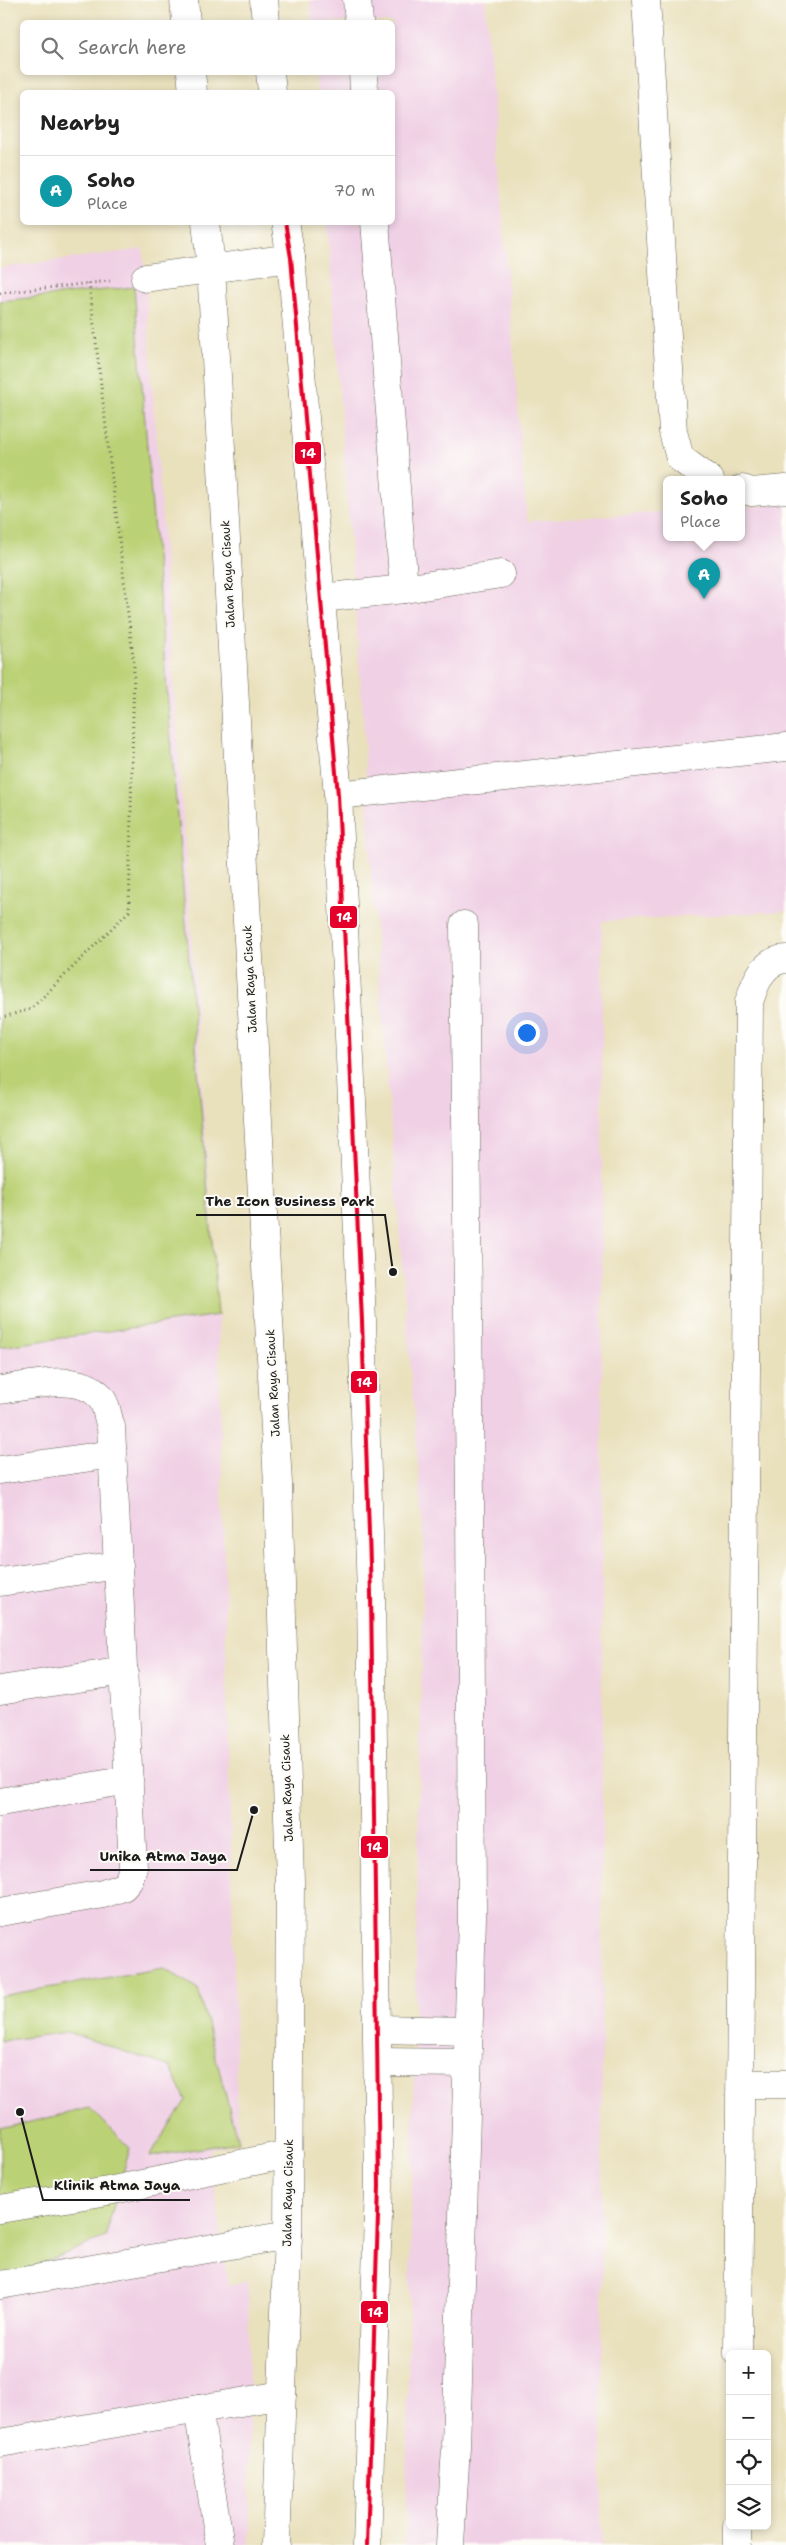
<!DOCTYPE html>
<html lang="en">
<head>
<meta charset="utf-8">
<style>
  :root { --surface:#fff; --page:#f6f6f6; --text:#222; --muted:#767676; --line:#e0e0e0; --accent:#b45309 }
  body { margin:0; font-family:"Shantell Sans",sans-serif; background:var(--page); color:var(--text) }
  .controls { position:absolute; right:15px; bottom:15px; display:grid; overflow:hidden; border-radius:8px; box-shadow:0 2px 8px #0003 }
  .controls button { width:45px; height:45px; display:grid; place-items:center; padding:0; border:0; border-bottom:1px solid var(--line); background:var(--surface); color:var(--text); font:25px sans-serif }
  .you { position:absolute; left:526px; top:1032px; width:18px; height:18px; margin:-12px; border:4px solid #fff; border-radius:50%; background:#1a73e8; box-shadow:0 0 0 8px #1a73e833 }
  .badge { display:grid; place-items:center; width:32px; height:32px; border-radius:50%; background:var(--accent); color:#fff; font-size:16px; font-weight:700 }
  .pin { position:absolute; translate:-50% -41px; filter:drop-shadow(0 1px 2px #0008) }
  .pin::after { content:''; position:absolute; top:26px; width:18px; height:15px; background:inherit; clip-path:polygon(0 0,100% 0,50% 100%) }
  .popup { position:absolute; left:663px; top:476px; width:82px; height:65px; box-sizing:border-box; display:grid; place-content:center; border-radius:8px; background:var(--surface); filter:drop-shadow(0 1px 4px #0005); font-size:16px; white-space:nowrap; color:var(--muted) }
  .popup b { font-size:19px; color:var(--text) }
  .popup::after { content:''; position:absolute; left:50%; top:100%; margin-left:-10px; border:10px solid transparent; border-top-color:var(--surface) }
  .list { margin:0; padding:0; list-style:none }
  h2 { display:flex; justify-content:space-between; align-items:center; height:65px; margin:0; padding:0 20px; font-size:21px }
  h2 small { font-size:16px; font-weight:400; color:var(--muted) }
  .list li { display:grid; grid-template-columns:32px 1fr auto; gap:15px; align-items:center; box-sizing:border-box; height:70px; padding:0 20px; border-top:1px solid var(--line) }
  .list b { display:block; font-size:19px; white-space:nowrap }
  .list p { margin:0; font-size:16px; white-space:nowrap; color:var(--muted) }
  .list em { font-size:16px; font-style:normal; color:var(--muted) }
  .icon { flex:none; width:28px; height:28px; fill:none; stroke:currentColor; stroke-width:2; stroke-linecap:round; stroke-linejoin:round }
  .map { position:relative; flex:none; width:786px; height:2545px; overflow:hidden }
  .search { position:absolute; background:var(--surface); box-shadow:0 2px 8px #0003; left:20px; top:20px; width:375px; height:55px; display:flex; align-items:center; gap:12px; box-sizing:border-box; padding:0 18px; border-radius:8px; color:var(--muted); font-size:19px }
  .panel { position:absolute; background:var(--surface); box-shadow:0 2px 8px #0003; left:20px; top:90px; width:375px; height:135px; border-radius:8px }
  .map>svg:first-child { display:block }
  .built { fill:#f0d0e5 }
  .green { fill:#bbd176; stroke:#6c7649 }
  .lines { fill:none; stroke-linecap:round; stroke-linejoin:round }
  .minor-casing { stroke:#646154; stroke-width:29 }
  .major-casing { stroke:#646154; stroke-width:29 }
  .path { stroke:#646154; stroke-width:3; stroke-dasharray:1 4; stroke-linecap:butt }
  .minor { stroke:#fff; stroke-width:28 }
  .major { stroke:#fff; stroke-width:28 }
  .bus-1-casing { stroke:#fdfcf7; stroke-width:8 }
  .bus-1 { stroke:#e4002b; stroke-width:4 }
  .labels { text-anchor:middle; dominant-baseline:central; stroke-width:4; stroke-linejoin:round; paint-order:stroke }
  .street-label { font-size:12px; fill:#1c1c1c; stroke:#fdfcf7 }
  .leader { fill:none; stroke:#1c1c1c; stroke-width:2 }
  .callout-dot { fill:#1c1c1c; stroke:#fdfcf7; stroke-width:2 }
  .callout-label { font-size:14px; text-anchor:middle; font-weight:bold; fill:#1c1c1c; stroke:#fdfcf7; stroke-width:4; stroke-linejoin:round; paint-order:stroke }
  .line-badge { stroke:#fdfcf7; stroke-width:2 }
  .badge-label { font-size:14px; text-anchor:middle; font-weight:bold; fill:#fff }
</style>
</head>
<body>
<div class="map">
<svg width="786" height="2545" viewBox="0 0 786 2545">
  <rect width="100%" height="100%" fill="#fdfcf7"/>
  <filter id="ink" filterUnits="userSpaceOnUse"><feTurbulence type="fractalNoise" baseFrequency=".02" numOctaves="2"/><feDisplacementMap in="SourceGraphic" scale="10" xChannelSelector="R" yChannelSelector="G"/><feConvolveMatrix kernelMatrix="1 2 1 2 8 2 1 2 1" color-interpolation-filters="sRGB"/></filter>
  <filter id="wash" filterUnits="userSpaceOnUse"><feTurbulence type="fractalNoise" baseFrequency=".0096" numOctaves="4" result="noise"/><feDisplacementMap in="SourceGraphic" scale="20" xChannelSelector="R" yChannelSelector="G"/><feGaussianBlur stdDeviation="1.12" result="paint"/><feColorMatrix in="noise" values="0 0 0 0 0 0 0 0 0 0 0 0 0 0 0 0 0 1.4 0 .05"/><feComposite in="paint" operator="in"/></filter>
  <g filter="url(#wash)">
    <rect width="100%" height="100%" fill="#e9e0bc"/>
    <g class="built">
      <polygon points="310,0 485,0 527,521 666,512 666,538 742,538 742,507 786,504 786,911 602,921 602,2545 405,2545 424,1538 371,876 363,717 327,223 392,222 392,92 317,92 316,73 392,72 392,22 312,22"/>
      <polygon points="143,249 218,1315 238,2142 210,2149 228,2285 248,2281 250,2545 0,2545 0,268"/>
    </g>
    <g class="green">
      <polygon points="134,287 218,1315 0,1347 0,301"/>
      <polygon points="164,1968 198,1989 238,2142 149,2157 186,2100 170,2067 67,2032 0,2041 0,1996"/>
      <polygon points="90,2108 130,2148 105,2237 0,2281 0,2129"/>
    </g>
  </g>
  <g filter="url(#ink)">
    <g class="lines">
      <g class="minor-casing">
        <g id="minor">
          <polyline points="357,0 359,22"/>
          <polyline points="646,0 673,432 680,458 710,480"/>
          <polyline points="363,72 364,92"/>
          <polyline points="375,222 404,589"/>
          <polyline points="145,278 291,258"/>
          <polyline points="742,489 752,492 786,489"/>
          <polyline points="321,598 404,589 501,574"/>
          <polyline points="338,795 786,747"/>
          <path d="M0 1390C28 1386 86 1370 103 1401 107 1408 108 1419 111 1427L133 1867 129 1880 123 1887 103 1894 0 1912"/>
          <polyline points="0,1470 113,1454"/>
          <polyline points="0,1582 119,1565"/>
          <polyline points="0,1690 124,1671"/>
          <polyline points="0,1802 129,1780"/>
          <polyline points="378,2029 469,2031"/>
          <polyline points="378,2062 467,2063"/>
          <polyline points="741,2084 786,2084"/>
          <polyline points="0,2209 108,2191 289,2154"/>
          <polyline points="0,2285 288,2235"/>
          <path d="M738 2354 749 1002C755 983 763 960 786 959"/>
          <polyline points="198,2409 220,2545"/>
          <polyline points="0,2443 282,2395"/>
          <polyline points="450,2545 456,2447 472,1917 470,1499 464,925"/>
          <polyline points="737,2545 737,2526"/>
        </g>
      </g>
      <g class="major-casing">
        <g id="major">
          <polyline points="184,0 186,22"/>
          <polyline points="264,0 266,22"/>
          <polyline points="191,72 193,92"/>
          <polyline points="270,72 272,92"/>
          <polyline points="206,222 211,267 278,1484 290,1882 288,2235 276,2545"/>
          <polyline points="285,222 291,258 338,795 362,1321 371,1594 379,2186 367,2545"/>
        </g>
      </g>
      <g class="path">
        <polyline points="0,293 110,281"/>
        <polyline points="0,1018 31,1009 129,911 134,665 89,283"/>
      </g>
      <use href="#minor" class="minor"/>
      <use href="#major" class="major"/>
      <g class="bus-1-casing">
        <polyline id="bus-1" points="285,222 291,258 338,795 362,1321 371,1594 379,2186 367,2545"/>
      </g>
      <use href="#bus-1" class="bus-1"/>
    </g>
  </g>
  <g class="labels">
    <g class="street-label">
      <text transform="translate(228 574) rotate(-93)">Jalan Raya Cisauk</text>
      <text transform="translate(250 979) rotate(-93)">Jalan Raya Cisauk</text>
      <text transform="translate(273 1383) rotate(-93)">Jalan Raya Cisauk</text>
      <text transform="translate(287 1788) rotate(-92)">Jalan Raya Cisauk</text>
      <text transform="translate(288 2193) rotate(-89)">Jalan Raya Cisauk</text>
    </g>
  </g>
  <path class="leader" d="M393 1272L385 1215H196M254 1810L237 1870H90M20 2112L43 2200H190"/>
  <g class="callout-dot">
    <circle cx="393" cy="1272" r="5"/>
    <circle cx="254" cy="1810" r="5"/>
    <circle cx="20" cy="2112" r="5"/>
  </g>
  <g class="callout-label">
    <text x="290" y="1206">The Icon Business Park</text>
    <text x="163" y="1861">Unika Atma Jaya</text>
    <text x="117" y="2190">Klinik Atma Jaya</text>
  </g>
  <g class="line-badge">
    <rect x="294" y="441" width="28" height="24" rx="5" fill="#e4002b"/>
    <rect x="329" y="905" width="29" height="24" rx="5" fill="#e4002b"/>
    <rect x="350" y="1370" width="28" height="24" rx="5" fill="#e4002b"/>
    <rect x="360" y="1835" width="29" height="24" rx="5" fill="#e4002b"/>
    <rect x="360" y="2300" width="29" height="24" rx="5" fill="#e4002b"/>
  </g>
  <g class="badge-label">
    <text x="308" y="458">14</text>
    <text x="344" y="922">14</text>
    <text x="364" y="1387">14</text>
    <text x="374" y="1852">14</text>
    <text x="375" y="2317">14</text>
  </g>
</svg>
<div class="controls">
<button>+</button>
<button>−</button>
<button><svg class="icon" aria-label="locate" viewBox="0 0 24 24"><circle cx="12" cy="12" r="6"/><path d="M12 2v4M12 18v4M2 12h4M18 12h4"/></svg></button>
<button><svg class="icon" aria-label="layers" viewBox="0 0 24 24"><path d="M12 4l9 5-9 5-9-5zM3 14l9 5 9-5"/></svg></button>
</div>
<div class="you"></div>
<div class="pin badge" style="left:704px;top:599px;background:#0f9aa8">A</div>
<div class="popup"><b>Soho</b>Place</div>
<div class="search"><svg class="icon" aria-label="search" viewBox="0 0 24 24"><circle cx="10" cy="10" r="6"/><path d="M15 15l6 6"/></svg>Search here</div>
<section class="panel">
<h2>Nearby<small></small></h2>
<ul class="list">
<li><span class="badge" style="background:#0f9aa8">A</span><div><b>Soho</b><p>Place</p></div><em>70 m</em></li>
</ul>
</section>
</div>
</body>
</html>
